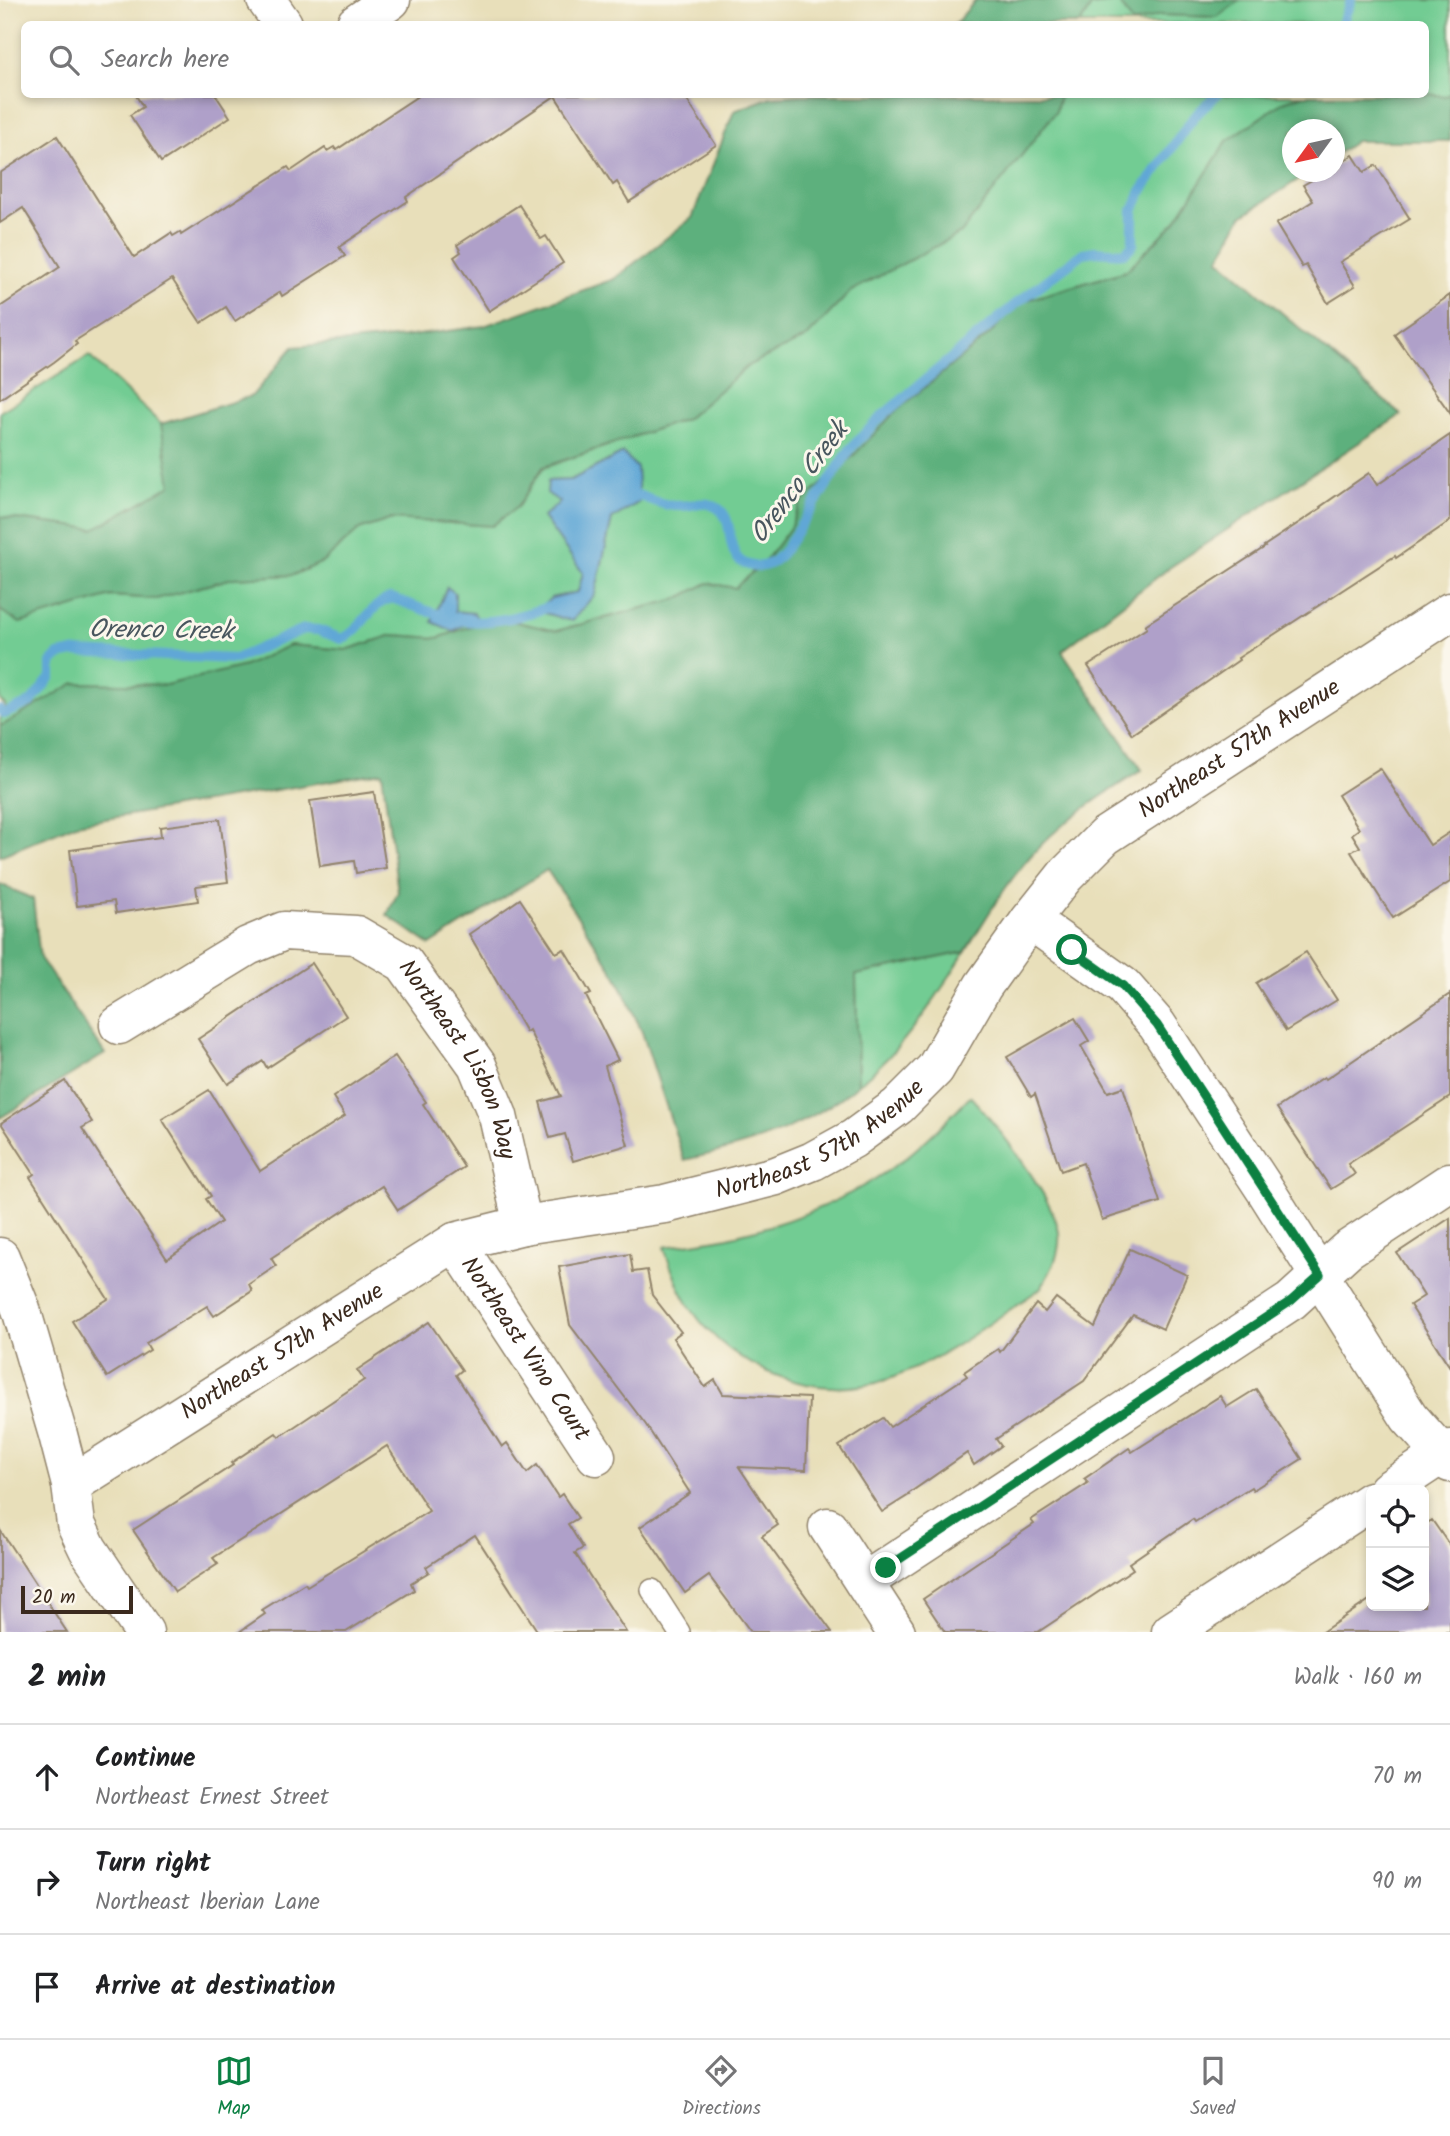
<!DOCTYPE html>
<html lang="en">
<head>
<meta charset="utf-8">
<style>
  :root { --surface:#fff; --page:#f6f6f6; --text:#202124; --muted:#757577; --line:#e0e0e0; --accent:#0b8043 }
  body { margin:0; font-family:Kalam,sans-serif; background:var(--page); color:var(--text) }
  .controls { position:absolute; right:21px; bottom:21px; display:grid; overflow:hidden; border-radius:10px; box-shadow:0 4px 10px #0003 }
  .controls button { width:63px; height:63px; display:grid; place-items:center; padding:0; border:0; border-bottom:2px solid var(--line); background:var(--surface); color:var(--text); font:35px sans-serif }
  .compass { position:absolute; left:1282px; top:119px; width:63px; height:63px; border-radius:50%; background:var(--surface); box-shadow:0 4px 10px #0003; rotate:237deg }
  .scale { position:absolute; left:21px; bottom:18px; width:112px; box-sizing:border-box; padding-left:7px; border:4px solid #3b2a1e; border-top:0; font-size:19px; line-height:24px; white-space:nowrap; color:#3b2a1e; -webkit-text-stroke:5px #fbf7ec; paint-order:stroke }
  .stop { position:absolute; width:21px; height:21px; margin:-16px; border:5px solid #0b8043; border-radius:50%; background:#fff }
  .stop.end { background:#0b8043; border-color:#fff; box-shadow:0 2px 7px #0008 }
  .list { margin:0; padding:0; list-style:none }
  h2 { display:flex; justify-content:space-between; align-items:center; height:91px; margin:0; padding:0 28px; font-size:30px }
  h2 small { font-size:23px; font-weight:400; color:var(--muted) }
  .list li { display:grid; grid-template-columns:46px 1fr auto; gap:21px; align-items:center; box-sizing:border-box; height:105px; padding:0 28px; border-top:2px solid var(--line) }
  .list b { display:block; font-size:26px; white-space:nowrap }
  .list p { margin:0; font-size:23px; white-space:nowrap; color:var(--muted) }
  .list em { font-size:23px; font-style:normal; color:var(--muted) }
  .icon { flex:none; width:38px; height:38px; fill:none; stroke:currentColor; stroke-width:2; stroke-linecap:round; stroke-linejoin:round }
  .map { position:relative; flex:none; width:1450px; height:1632px; overflow:hidden }
  .search { position:absolute; background:var(--surface); box-shadow:0 4px 10px #0003; left:21px; right:21px; top:21px; height:77px; display:flex; align-items:center; gap:18px; box-sizing:border-box; padding:0 24px; border-radius:10px; color:var(--muted); font-size:26px }
  .sheet { height:406px; background:var(--surface) }
  nav { display:flex; justify-content:space-around; align-items:center; box-sizing:border-box; height:98px; border-top:2px solid var(--line); background:var(--surface); font-size:19px; color:var(--muted) }
  nav a { display:grid; justify-items:center; gap:4px }
  nav .on { color:var(--accent) }
  .map>svg:first-child { display:block }
  .green { fill:#72cc93; stroke:#567b58; stroke-width:2; fill-rule:evenodd }
  .forest { fill:#5db07d; stroke:#4c6d4e; stroke-width:2 }
  .water { fill:#60a7d6; stroke:#4e687a; stroke-width:2 }
  .lines { fill:none; stroke-linecap:round; stroke-linejoin:round }
  .stream { stroke:#60a7d6; stroke-width:10 }
  .building { fill:#afa0c9 }
  .service-casing { stroke:#92846c; stroke-width:24 }
  .minor-casing { stroke:#92846c; stroke-width:41 }
  .service { stroke:#fff; stroke-width:21 }
  .minor { stroke:#fff; stroke-width:38 }
  .route { stroke:#0b8043; stroke-width:9 }
  .labels { text-anchor:middle; dominant-baseline:central; stroke-width:6; stroke-linejoin:round; paint-order:stroke }
  .street-label { font-size:24px; fill:#3b2a1e; stroke:#fbf7ec }
  .water-label { font-size:26px; font-style:italic; fill:#48565e; stroke:#fbf7ec }
</style>
</head>
<body>
<div class="map">
<svg width="1450" height="1632" viewBox="0 0 1450 1632">
  <rect width="100%" height="100%" fill="#fbf7ec"/>
  <filter id="ink" filterUnits="userSpaceOnUse"><feTurbulence type="fractalNoise" baseFrequency=".0143" numOctaves="2"/><feDisplacementMap in="SourceGraphic" scale="14" xChannelSelector="R" yChannelSelector="G"/><feConvolveMatrix kernelMatrix="1 2 1 2 8 2 1 2 1" color-interpolation-filters="sRGB"/></filter>
  <filter id="wash" filterUnits="userSpaceOnUse"><feTurbulence type="fractalNoise" baseFrequency=".00686" numOctaves="4" result="noise"/><feDisplacementMap in="SourceGraphic" scale="28" xChannelSelector="R" yChannelSelector="G"/><feGaussianBlur stdDeviation="1.57" result="paint"/><feColorMatrix in="noise" values="0 0 0 0 0 0 0 0 0 0 0 0 0 0 0 0 0 1.4 0 .05"/><feComposite in="paint" operator="in"/></filter>
  <g filter="url(#wash)">
    <rect width="100%" height="100%" fill="#e8dfba"/>
    <g class="green">
      <polygon points="1240,0 1450,0 1450,94 1445,96 1426,94 1426,24 1080,24 1091,6 1119,2 1133,23 1160,15 1217,17"/>
      <path d="M1060 95H1304L1283 102 1227 141 1175 222 1126 271 1017 303 991 333 896 411 853 456 801 503 790 528 766 560 735 588 708 583 677 599 556 631 503 619 486 621 438 638 393 635 346 650 290 645 245 666 166 685 75 683 3 725H0V716L8 717 5 705 0 700V610L20 623 111 596 156 599 233 578 293 575 323 562 359 530 392 519 492 526 518 506 543 468 686 419 749 365 807 337 851 291 961 233 1056 111ZM623 453 639 502 612 519 595 594 551 598 578 592 583 573 544 518 560 502 548 481 571 480Z"/>
      <polygon points="89,356 161,424 172,485 94,529 0,517 0,412"/>
      <path d="M965 952C933 1003 905 1047 858 1085L856 975Z"/>
      <path d="M970 1096C995 1123 1055 1199 1059 1233 1061 1254 1051 1272 1040 1289 992 1321 944 1360 889 1379 820 1404 733 1371 692 1310 679 1291 671 1269 664 1247 685 1244 707 1241 728 1237 790 1223 853 1198 904 1159 928 1140 949 1118 970 1096Z"/>
    </g>
    <g class="forest">
      <polygon points="976,0 1240,0 1217,17 1160,15 1133,23 1119,2 1091,6 1080,24 955,24"/>
      <path d="M1426 94 1445 96 1450 94V141H1356L1335 155 1334 130H1292V172H1310L1242 216 1219 259 1401 415 1169 568 1062 651 1142 770C1106 793 1071 815 1041 845 1010 876 988 915 965 952L856 975 858 1085C805 1128 750 1146 684 1160L642 1032 617 977 547 870 430 945 387 915 398 892 382 772 76 824 0 856V725H3L75 683 166 685 245 666 290 645 346 650 393 635 438 638 486 621 503 619 556 631 677 599 708 583 735 588 766 560 790 528 801 503 853 456 896 411 991 333 1017 303 1126 271 1175 222 1227 141 1283 102 1304 95Z"/>
      <polygon points="802,95 1060,95 1056,111 961,233 851,291 807,337 749,365 686,419 543,467 518,506 492,526 392,519 359,530 323,562 293,575 233,578 156,599 111,596 20,623 0,610 0,517 94,529 171,485 161,424 252,396 293,347 404,337 484,326 614,279 692,218 734,111 771,97"/>
      <polygon points="0,884 33,899 40,958 105,1054 0,1118"/>
    </g>
    <g class="water">
      <polygon points="623,453 637,468 639,502 612,519 595,594 572,621 537,611 551,598 578,592 583,573 543,517 560,502 547,493 548,481 571,480"/>
      <polygon points="447,587 455,593 455,611 474,613 477,618 453,631 432,622"/>
    </g>
    <g class="lines">
      <g class="stream">
        <polyline points="1342,24 1351,0"/>
        <path d="M627 491C644 497 662 506 680 506 690 506 703 501 712 505 733 513 727 535 734 552 739 566 758 570 771 563 777 560 782 553 786 548L851 448 882 416 1017 303 1083 253 1095 251 1124 253 1133 245V210L1143 189 1193 118 1217 94"/>
        <path d="M0 710 4 714 31 702 51 677V663L59 655 74 652 235 659 304 629 318 630 342 639C363 630 367 606 391 598 413 605 437 616 460 620 491 626 523 615 552 606"/>
      </g>
    </g>
    <g id="blocks">
      <g class="building">
        <polygon points="135,94 215,94 230,117 161,162 130,115 143,107"/>
        <polygon points="421,94 683,94 716,145 629,202 617,182 613,185 555,96 406,197 408,201 339,247 345,256 282,296 280,292 235,321 226,307 201,323 172,279 75,341 77,344 54,362 0,399 0,307 60,267 23,208 0,223 0,173 57,136 134,257 171,233 173,236 180,232 181,235 288,167 291,171 325,148 327,151 334,147 336,150"/>
        <polygon points="1353,155 1364,172 1376,165 1410,219 1340,262 1355,286 1328,303 1306,265 1302,267 1276,224 1313,201 1303,185 1326,172 1334,172 1334,166"/>
        <polygon points="519,205 541,239 546,236 563,263 489,311 454,257 461,252 457,245"/>
        <polygon points="1450,295 1450,413 1394,334"/>
        <polygon points="1450,435 1450,521 1396,558 1395,556 1238,658 1239,660 1132,734 1088,666 1147,628 1145,625 1265,547 1264,546 1321,508 1320,507 1369,473 1377,485"/>
        <polygon points="1380,768 1430,845 1450,832 1450,882 1393,918 1351,852 1360,847 1352,834 1359,829 1338,795"/>
        <polygon points="374,792 386,868 356,873 354,861 320,866 310,801"/>
        <polygon points="220,819 228,882 196,886 198,901 116,913 114,901 77,906 70,850 161,837 160,827"/>
        <polygon points="520,899 556,953 564,949 591,994 586,996 618,1060 605,1066 628,1145 573,1161 565,1134 550,1138 540,1102 561,1096 529,1030 526,1032 469,934"/>
        <polygon points="1306,952 1337,1000 1286,1031 1256,983"/>
        <polygon points="312,963 346,1016 267,1068 263,1061 228,1084 198,1039"/>
        <polygon points="1450,994 1450,1097 1348,1164 1355,1174 1331,1189 1277,1108 1324,1077 1326,1079"/>
        <polygon points="1075,1018 1089,1041 1081,1046 1108,1092 1123,1087 1160,1202 1102,1220 1083,1163 1061,1171 1035,1094 1031,1097 1007,1057"/>
        <polygon points="395,1056 426,1102 423,1104 464,1167 398,1210 382,1186 271,1258 276,1266 249,1284 252,1291 214,1316 207,1306 146,1343 150,1350 107,1377 72,1321 108,1299 30,1177 34,1174 1,1123 65,1081 92,1122 82,1128 167,1259 221,1222 206,1199 211,1196 162,1119 209,1090 260,1171 345,1116 333,1097"/>
        <polygon points="1450,1218 1450,1367 1410,1305 1424,1296 1397,1253"/>
        <polygon points="1130,1249 1187,1275 1163,1329 1133,1315 1084,1381 996,1439 1001,1446 974,1465 967,1453 908,1494 909,1495 882,1512 839,1446 883,1418 890,1427 967,1376 964,1372 998,1349 1000,1352 1036,1304 1045,1312 1056,1298 1095,1327"/>
        <polygon points="630,1254 633,1272 647,1270 652,1295 681,1332 673,1338 705,1387 715,1380 723,1394 809,1398 806,1470 739,1467 778,1525 762,1536 832,1632 751,1632 709,1576 685,1593 640,1527 690,1493 646,1425 570,1325 559,1267"/>
        <polygon points="429,1322 462,1370 456,1375 502,1447 507,1443 527,1473 537,1465 558,1497 562,1494 578,1518 568,1524 583,1548 575,1553 626,1632 538,1632 475,1535 426,1567 429,1572 411,1583 414,1590 346,1632 239,1632 265,1614 262,1610 305,1583 307,1586 429,1511 387,1446 213,1558 218,1564 175,1592 133,1530 233,1465 231,1463 276,1433 279,1437 364,1380 357,1370"/>
        <polygon points="1256,1389 1302,1459 1253,1490 1251,1487 1195,1522 1193,1519 1129,1563 1133,1569 1038,1632 945,1632 923,1599 1034,1524 1031,1520 1088,1483 1084,1479 1129,1448 1132,1452 1220,1396 1227,1407"/>
        <polygon points="1432,1520 1450,1546 1450,1632 1322,1632 1371,1599 1371,1606 1424,1606 1424,1525"/>
        <polygon points="0,1530 67,1632 0,1632"/>
      </g>
    </g>
  </g>
  <g filter="url(#ink)">
    <use href="#blocks" fill-opacity="0" stroke="#92846c" stroke-width="2"/>
    <g class="lines">
      <g class="service-casing">
        <polyline id="service" points="652,1590 679,1632"/>
      </g>
      <g class="minor-casing">
        <g id="minor">
          <polyline points="266,0 283,24"/>
          <polyline points="356,24 391,0"/>
          <polyline points="1030,920 1123,986 1157,1025 1266,1191 1409,1417 1450,1463"/>
          <path id="s1" d="M119 1025 248 946 284 931 356 935 404 963 477 1065 498 1116 523 1225"/>
          <path id="s2" d="M455 1242 596 1456"/>
          <polyline points="0,1257 21,1309 58,1435 71,1485 76,1524 88,1549 144,1632"/>
          <path id="s3" d="M71 1485 455 1242 523 1225 665 1204 776 1176 813 1161 853 1139 898 1106 935 1069 983 986 1030 920 1065 876 1105 836 1450 612"/>
          <polyline points="1388,1490 1450,1449"/>
          <polyline points="828,1527 896,1632"/>
          <polyline points="864,1582 1291,1301 1347,1250 1450,1182"/>
          <polyline points="1171,1632 1371,1501"/>
        </g>
      </g>
      <use href="#service" class="service"/>
      <use href="#minor" class="minor"/>
    </g>
  </g>
  <g class="lines" filter="url(#ink)">
    <polyline class="route" points="886,1568 1291,1301 1320,1275 1157,1025 1123,986 1072,950"/>
  </g>
  <g class="labels">
    <g class="street-label">
      <text stroke="none"><textPath href="#s3" startOffset="1426">Northeast 57th Avenue</textPath></text>
      <text stroke="none"><textPath href="#s1" startOffset="430">Northeast Lisbon Way</textPath></text>
      <text stroke="none"><textPath href="#s3" startOffset="838">Northeast 57th Avenue</textPath></text>
      <text stroke="none"><textPath href="#s2" startOffset="128">Northeast Vino Court</textPath></text>
      <text stroke="none"><textPath href="#s3" startOffset="250">Northeast 57th Avenue</textPath></text>
    </g>
    <g class="water-label">
      <text transform="translate(800 483) rotate(-53)">Orenco Creek</text>
      <text transform="translate(161 631) rotate(1)">Orenco Creek</text>
    </g>
  </g>
</svg>
<div class="controls">
<button><svg class="icon" aria-label="locate" viewBox="0 0 24 24"><circle cx="12" cy="12" r="6"/><path d="M12 2v4M12 18v4M2 12h4M18 12h4"/></svg></button>
<button><svg class="icon" aria-label="layers" viewBox="0 0 24 24"><path d="M12 4l9 5-9 5-9-5zM3 14l9 5 9-5"/></svg></button>
</div>
<svg class="compass" viewBox="-18 -18 36 36"><path d="M0-13l5 13h-10z" fill="#e53935"/><path d="M0 13l5-13h-10z" fill="#757577"/></svg>
<div class="scale">20 m</div>
<div class="stop" style="left:1072px;top:950px"></div>
<div class="stop end" style="left:886px;top:1568px"></div>
<div class="search"><svg class="icon" aria-label="search" viewBox="0 0 24 24"><circle cx="10" cy="10" r="6"/><path d="M15 15l6 6"/></svg>Search here</div>
</div>
<section class="sheet">
<h2>2 min<small>Walk · 160 m</small></h2>
<ul class="list">
<li><svg class="icon" aria-label="ahead" viewBox="0 0 24 24"><path d="M12 20V5M6 11l6-6 6 6"/></svg><div><b>Continue</b><p>Northeast Ernest Street</p></div><em>70 m</em></li>
<li><svg class="icon" aria-label="right" viewBox="0 0 24 24"><path d="M7 20v-9h11M14 6l5 5-5 5"/></svg><div><b>Turn right</b><p>Northeast Iberian Lane</p></div><em>90 m</em></li>
<li><svg class="icon" aria-label="arrive" viewBox="0 0 24 24"><path d="M6 21V4h12l-3 4 3 4H6"/></svg><div><b>Arrive at destination</b></div></li>
</ul>
</section>
<nav>
<a class="on"><svg class="icon" aria-label="map" viewBox="0 0 24 24"><path d="M3 6l6-2 6 2 6-2v14l-6 2-6-2-6 2zM9 4v14M15 6v14"/></svg>Map</a>
<a><svg class="icon" aria-label="directions" viewBox="0 0 24 24"><path d="M12 3l9 9-9 9-9-9zM9 14v-3h6M13 9l2 2-2 2"/></svg>Directions</a>
<a><svg class="icon" aria-label="saved" viewBox="0 0 24 24"><path d="M7 4h10v16l-5-4-5 4z"/></svg>Saved</a>
</nav>
</body>
</html>
